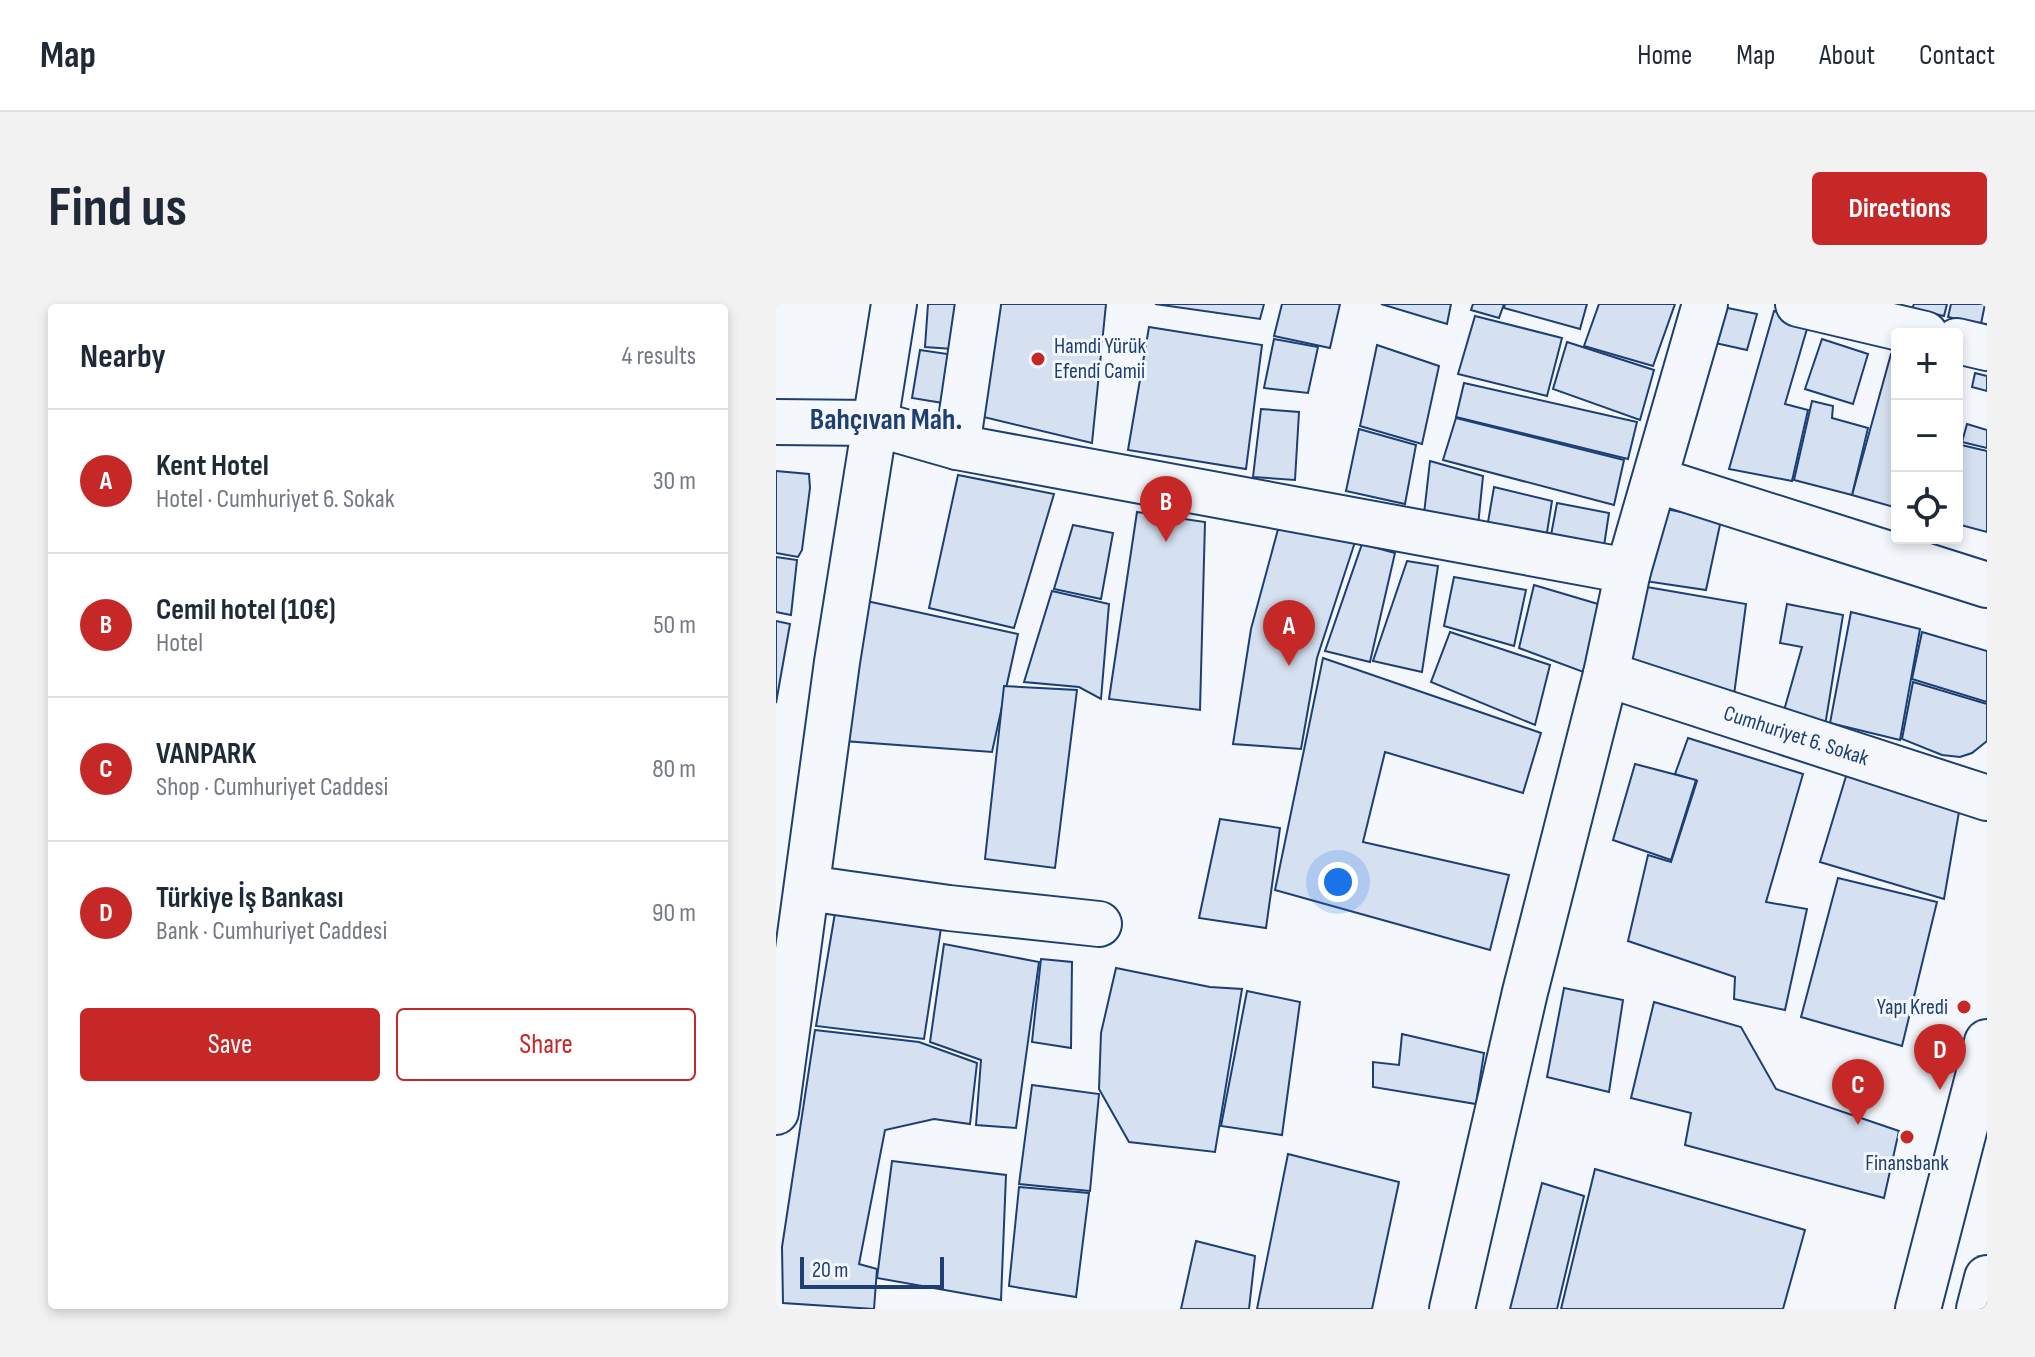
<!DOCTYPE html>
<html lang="en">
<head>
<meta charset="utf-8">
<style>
  :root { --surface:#fff; --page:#f2f2f3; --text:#1f2937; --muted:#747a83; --line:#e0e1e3; --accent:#c62828 }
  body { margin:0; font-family:"Sofia Sans Condensed",sans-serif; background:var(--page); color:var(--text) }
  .controls { position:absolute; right:24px; top:24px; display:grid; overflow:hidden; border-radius:8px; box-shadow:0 4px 12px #0003 }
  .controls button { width:72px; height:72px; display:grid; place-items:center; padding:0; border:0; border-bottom:2px solid var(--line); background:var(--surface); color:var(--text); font:40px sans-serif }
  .scale { position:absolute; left:24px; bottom:20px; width:144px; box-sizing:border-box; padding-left:8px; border:4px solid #1d3f73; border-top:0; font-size:22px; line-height:28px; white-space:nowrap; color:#1d3f73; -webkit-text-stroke:6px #f4f7fb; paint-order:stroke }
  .you { position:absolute; left:562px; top:578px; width:28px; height:28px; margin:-20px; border:6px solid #fff; border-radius:50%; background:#1a73e8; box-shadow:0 0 0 12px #1a73e833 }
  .badge { display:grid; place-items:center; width:52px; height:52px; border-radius:50%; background:var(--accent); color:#fff; font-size:26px; font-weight:700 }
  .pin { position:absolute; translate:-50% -66px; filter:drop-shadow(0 2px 4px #0008) }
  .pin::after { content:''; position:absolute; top:42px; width:28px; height:24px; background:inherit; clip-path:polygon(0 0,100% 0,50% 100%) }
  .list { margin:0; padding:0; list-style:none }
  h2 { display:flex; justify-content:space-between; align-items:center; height:104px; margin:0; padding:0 32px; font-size:34px }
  h2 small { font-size:26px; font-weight:400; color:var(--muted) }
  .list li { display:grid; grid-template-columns:52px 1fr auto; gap:24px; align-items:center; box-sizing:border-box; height:144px; padding:0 32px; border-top:2px solid var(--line) }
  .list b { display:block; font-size:30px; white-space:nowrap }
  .list p { margin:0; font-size:26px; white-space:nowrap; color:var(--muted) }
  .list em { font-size:26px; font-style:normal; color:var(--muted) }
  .actions { display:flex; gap:16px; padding:24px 32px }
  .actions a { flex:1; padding:18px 0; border:2px solid var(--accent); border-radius:8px; text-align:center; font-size:28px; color:var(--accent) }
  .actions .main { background:var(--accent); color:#fff }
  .icon { flex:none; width:44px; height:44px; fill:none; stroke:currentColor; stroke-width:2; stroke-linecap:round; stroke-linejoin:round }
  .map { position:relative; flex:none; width:1211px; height:1005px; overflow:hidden; border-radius:8px }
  header { display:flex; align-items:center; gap:48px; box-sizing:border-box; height:112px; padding:0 40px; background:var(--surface); border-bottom:2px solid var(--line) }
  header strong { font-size:38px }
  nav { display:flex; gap:44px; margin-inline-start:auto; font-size:28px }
  .intro { display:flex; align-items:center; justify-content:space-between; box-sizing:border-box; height:192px; padding:0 48px }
  h1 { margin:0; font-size:56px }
  .button { padding:20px 36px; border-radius:8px; background:var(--accent); color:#fff; font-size:28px; font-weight:700 }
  main { display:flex; gap:48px; padding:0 48px }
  aside { flex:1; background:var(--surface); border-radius:8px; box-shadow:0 4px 12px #0003 }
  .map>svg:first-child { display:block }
  .building { fill:#d5e0f0; stroke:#1d3f73; stroke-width:2 }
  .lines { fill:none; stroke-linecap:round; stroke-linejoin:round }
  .minor-casing { stroke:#1d3f73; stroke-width:48 }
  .major-casing { stroke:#1d3f73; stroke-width:48 }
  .minor { stroke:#f4f7fb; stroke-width:44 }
  .major { stroke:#f4f7fb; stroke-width:44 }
  .poi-dot { fill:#c62828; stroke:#f4f7fb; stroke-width:3 }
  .labels { text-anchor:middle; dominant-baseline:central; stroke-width:6; stroke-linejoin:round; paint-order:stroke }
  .poi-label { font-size:22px; fill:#1d3f73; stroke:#f4f7fb; text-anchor:start }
  .street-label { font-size:22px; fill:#1d3f73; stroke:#f4f7fb }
  .district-label { font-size:30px; font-weight:bold; fill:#1d3f73; stroke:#f4f7fb }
</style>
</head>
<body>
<header>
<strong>Map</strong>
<nav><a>Home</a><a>Map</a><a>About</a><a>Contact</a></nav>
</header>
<div class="intro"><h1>Find us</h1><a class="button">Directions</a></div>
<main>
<aside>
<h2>Nearby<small>4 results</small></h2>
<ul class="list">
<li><span class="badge">A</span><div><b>Kent Hotel</b><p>Hotel · Cumhuriyet 6. Sokak</p></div><em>30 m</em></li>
<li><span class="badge">B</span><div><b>Cemil hotel (10€)</b><p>Hotel</p></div><em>50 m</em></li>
<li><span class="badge">C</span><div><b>VANPARK</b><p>Shop · Cumhuriyet Caddesi</p></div><em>80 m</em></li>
<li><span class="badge">D</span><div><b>Türkiye İş Bankası</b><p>Bank · Cumhuriyet Caddesi</p></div><em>90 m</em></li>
</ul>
<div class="actions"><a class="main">Save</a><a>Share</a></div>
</aside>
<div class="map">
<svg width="1211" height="1005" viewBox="0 0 1211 1005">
  <rect width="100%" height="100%" fill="#f4f7fb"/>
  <g class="building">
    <polygon points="152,0 195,0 191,46 149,43"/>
    <polygon points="209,0 330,0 316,139 191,109"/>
    <polygon points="379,0 488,0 484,15"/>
    <polygon points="506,0 564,0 554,44 498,32"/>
    <polygon points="605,0 675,0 671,20"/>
    <polygon points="697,0 728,0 723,14 695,6"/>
    <polygon points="729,0 811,0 804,25 728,4"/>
    <polygon points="823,0 899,0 877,62 808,42"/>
    <polygon points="1138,0 1171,0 1168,12 1136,5"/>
    <polygon points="1175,0 1209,0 1205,20 1172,13"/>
    <polygon points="942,2 981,10 971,46 930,37"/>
    <polygon points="998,7 1033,18 1009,100 1032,106 1016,177 953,165"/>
    <polygon points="699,12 786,34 771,92 682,70"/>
    <polygon points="373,23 486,41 470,165 352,146"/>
    <polygon points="498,35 542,43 532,89 488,84"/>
    <polygon points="1046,35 1092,50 1077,100 1029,85"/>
    <polygon points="791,38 878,66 864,116 777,85"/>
    <polygon points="601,41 663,62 646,140 584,122"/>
    <polygon points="144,46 185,52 179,101 136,94"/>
    <polygon points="1115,50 1121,51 1121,204 1076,191"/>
    <polygon points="1199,69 1211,72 1211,87 1196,83"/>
    <polygon points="688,79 861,118 852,155 680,113"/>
    <polygon points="1036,97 1057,102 1056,114 1092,124 1076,191 1018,176"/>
    <polygon points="485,105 523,108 519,176 477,173"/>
    <polygon points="680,114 848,156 838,201 667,156"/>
    <polygon points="1191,120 1211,126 1211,144 1186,138"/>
    <polygon points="583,125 640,141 629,200 570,187"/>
    <polygon points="1181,140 1211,147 1211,228 1181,220"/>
    <polygon points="654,157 707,172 702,222 648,210"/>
    <polygon points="0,167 33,170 34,184 26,246 22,253 0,249"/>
    <polygon points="182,171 278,190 238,324 153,304"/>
    <polygon points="718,183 776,197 769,241 710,230"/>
    <polygon points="781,199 833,209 826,255 773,242"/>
    <polygon points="880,203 945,216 930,286 862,276"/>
    <polygon points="361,208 429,218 424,406 333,395"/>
    <polygon points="504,218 579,238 541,354 525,445 457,440 475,325"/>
    <polygon points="297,221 337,229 325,295 278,285"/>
    <polygon points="586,240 619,249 594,358 549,347"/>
    <polygon points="0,253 21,256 15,311 0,308"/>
    <polygon points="631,257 662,262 646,368 597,357"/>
    <polygon points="678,273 750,286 738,342 668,322"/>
    <polygon points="758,281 822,300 810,369 743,344"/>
    <polygon points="865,282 970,300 958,391 852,364"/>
    <polygon points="276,287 333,300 325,395 303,383 248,378"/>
    <polygon points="86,296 242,330 216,448 68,437"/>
    <polygon points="1011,300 1067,311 1049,422 1007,410 1026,343 1004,339"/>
    <polygon points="1075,308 1144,325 1124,436 1054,419"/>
    <polygon points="0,317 14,320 0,399"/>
    <polygon points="674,328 774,361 759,421 655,378"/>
    <polygon points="1146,328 1211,347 1211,398 1136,375"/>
    <polygon points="547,354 765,429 747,489 609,448 587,538 733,571 714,646 499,586"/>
    <polygon points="1137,378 1211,400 1211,437 1196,449 1184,453 1166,451 1126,435"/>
    <polygon points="228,382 301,386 279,564 209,555"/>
    <polygon points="912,434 1027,470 990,598 1031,605 1009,706 958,695 959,673 852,637 872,551 895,558 921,477 899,470"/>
    <polygon points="859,460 920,476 895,556 837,536"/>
    <polygon points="1071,469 1184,502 1168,595 1044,558"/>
    <polygon points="444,515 504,524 490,624 423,614"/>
    <polygon points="1062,574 1161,598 1126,742 1025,713"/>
    <polygon points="59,609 165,624 148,735 40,722"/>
    <polygon points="168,640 263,658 240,824 200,821 205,756 154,738"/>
    <polygon points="265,655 296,658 295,744 256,738"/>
    <polygon points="340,664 434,683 466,685 439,848 353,838 323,785 325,729"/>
    <polygon points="788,684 847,696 833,788 771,773"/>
    <polygon points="471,687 524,698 506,831 445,822"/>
    <polygon points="878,698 965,723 1000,785 1123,827 1108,894 909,841 915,809 855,794"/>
    <polygon points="39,726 143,738 201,759 194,820 158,815 109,826 83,960 101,965 98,1005 7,999 6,943"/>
    <polygon points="626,730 708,749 700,800 597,783 597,758 623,761"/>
    <polygon points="256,781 323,790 314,887 243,880"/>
    <polygon points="512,850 623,878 596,1005 481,1005"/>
    <polygon points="116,857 230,871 225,996 101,974"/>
    <polygon points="819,865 1029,926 1007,1005 785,1005"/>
    <polygon points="766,879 808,892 781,1005 734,1005"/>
    <polygon points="243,883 313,889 300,993 233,982"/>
    <polygon points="420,937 479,952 473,1005 405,1005"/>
  </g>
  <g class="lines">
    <g class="minor-casing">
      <g id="minor">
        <polyline points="1022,0 1149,30"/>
        <polyline points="1181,37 1211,44"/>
        <polyline points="0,118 97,119 181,143 852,267"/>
        <polyline points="181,143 202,0"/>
        <polyline points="880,176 1211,281"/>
        <polyline points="830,370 1211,494"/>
        <polyline points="31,584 173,604 323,620"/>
        <polyline points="0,808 61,358 118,0"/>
        <polyline points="676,1005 749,688 830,370 852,267 929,0"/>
      </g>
    </g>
    <g class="major-casing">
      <g id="major">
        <polyline points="1142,1005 1211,738"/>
        <polyline points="1203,1005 1211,974"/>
      </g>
    </g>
    <use href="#minor" class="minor"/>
    <use href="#major" class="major"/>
  </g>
  <g class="poi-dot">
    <circle cx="262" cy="55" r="8"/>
    <circle cx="1188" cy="703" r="8"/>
    <circle cx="1131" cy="833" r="8"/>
  </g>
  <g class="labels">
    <g class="poi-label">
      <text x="278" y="42">Hamdi Yürük<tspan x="278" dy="25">Efendi Camii</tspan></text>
      <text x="1172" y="703" text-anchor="end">Yapı Kredi</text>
      <text x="1131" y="859" text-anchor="middle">Finansbank</text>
    </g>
    <g class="street-label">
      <text transform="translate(1020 432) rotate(18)">Cumhuriyet 6. Sokak</text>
    </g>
    <g class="district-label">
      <text x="110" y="116">Bahçıvan Mah.</text>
    </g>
  </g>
</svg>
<div class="controls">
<button>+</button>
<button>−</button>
<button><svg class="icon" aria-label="locate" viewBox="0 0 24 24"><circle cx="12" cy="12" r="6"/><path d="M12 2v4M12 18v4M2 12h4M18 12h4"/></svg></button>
</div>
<div class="scale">20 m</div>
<div class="you"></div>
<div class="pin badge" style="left:513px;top:362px">A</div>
<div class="pin badge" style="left:390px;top:238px">B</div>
<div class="pin badge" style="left:1082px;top:821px">C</div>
<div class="pin badge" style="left:1164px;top:786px">D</div>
</div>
</main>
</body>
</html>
